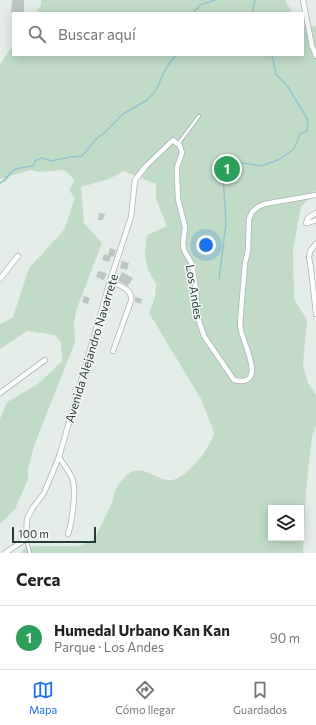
<!DOCTYPE html>
<html lang="es">
<head>
<meta charset="utf-8">
<style>
  :root { --surface:#fff; --page:#f6f6f6; --text:#222; --muted:#767676; --line:#e0e0e0; --accent:#1a73e8 }
  body { margin:0; font-family:Commissioner,sans-serif; background:var(--page); color:var(--text) }
  .controls { position:absolute; right:12px; bottom:12px; display:grid; overflow:hidden; border-radius:0px; box-shadow:0 2px 10px #0003 }
  .controls button { width:36px; height:36px; display:grid; place-items:center; padding:0; border:0; border-bottom:1px solid var(--line); background:var(--surface); color:var(--text); font:20px sans-serif }
  .scale { position:absolute; left:12px; bottom:10px; width:84px; box-sizing:border-box; padding-left:4px; border:2px solid #263d36; border-top:0; font-size:11px; line-height:14px; white-space:nowrap; color:#263d36; -webkit-text-stroke:3px #f6f9f7; paint-order:stroke }
  .you { position:absolute; left:206px; top:245px; width:14px; height:14px; margin:-10px; border:3px solid #fff; border-radius:50%; background:#1a73e8; box-shadow:0 0 0 6px #1a73e833 }
  .badge { display:grid; place-items:center; width:26px; height:26px; border-radius:50%; background:var(--accent); color:#fff; font-size:13px; font-weight:700 }
  .pin { position:absolute; translate:-50% -50%; border:2px solid #fff; box-shadow:0 1px 4px #0006 }
  .list { margin:0; padding:0; list-style:none }
  h2 { display:flex; justify-content:space-between; align-items:center; height:52px; margin:0; padding:0 16px; font-size:17px }
  h2 small { font-size:13px; font-weight:400; color:var(--muted) }
  .list li { display:grid; grid-template-columns:26px 1fr auto; gap:12px; align-items:center; box-sizing:border-box; height:64px; padding:0 16px; border-top:1px solid var(--line) }
  .list b { display:block; font-size:15px; white-space:nowrap }
  .list p { margin:0; font-size:13px; white-space:nowrap; color:var(--muted) }
  .list em { font-size:13px; font-style:normal; color:var(--muted) }
  .icon { flex:none; width:22px; height:22px; fill:none; stroke:currentColor; stroke-width:2; stroke-linecap:round; stroke-linejoin:round }
  .map { position:relative; flex:none; width:316px; height:553px; overflow:hidden }
  .search { position:absolute; background:var(--surface); box-shadow:0 2px 10px #0003; left:12px; right:12px; top:12px; height:44px; display:flex; align-items:center; gap:10px; box-sizing:border-box; padding:0 14px; border-radius:0px; color:var(--muted); font-size:15px }
  .sheet { height:116px; background:var(--surface) }
  nav { display:flex; justify-content:space-around; align-items:center; box-sizing:border-box; height:56px; border-top:1px solid var(--line); background:var(--surface); font-size:11px; color:var(--muted) }
  nav a { display:grid; justify-items:center; gap:2px }
  nav .on { color:var(--accent) }
  .map>svg:first-child { display:block }
  .green { fill:#c1dbc7; fill-rule:evenodd }
  .lines { fill:none; stroke-linecap:round; stroke-linejoin:round }
  .stream { stroke:#94c4cb; stroke-width:1.5 }
  .building { fill:#bbc7c2 }
  .lane-casing { stroke:#a8b5b0; stroke-width:4.5 }
  .street-casing { stroke:#a8b5b0; stroke-width:6 }
  .lane { stroke:#fff; stroke-width:2.5 }
  .street { stroke:#fff; stroke-width:4.5 }
  .labels { text-anchor:middle; dominant-baseline:central; stroke-width:3; stroke-linejoin:round; paint-order:stroke }
  .street-label { font-size:12px; fill:#263d36; stroke:#f6f9f7 }
</style>
</head>
<body>
<div class="map">
<svg width="316" height="553" viewBox="0 0 316 553">
  <rect width="100%" height="100%" fill="#e5ede9"/>
  <g class="green">
    <polygon points="41,0 285,0 292,13 36,13 41,5"/>
    <path d="M303 26 310 27 316 26V191L301 207 293 249 294 299 307 320 303 365 308 383 316 395V426L312 435 306 492 303 553H20L24 549 35 546H79L95 539C100 526 107 515 112 502 114 497 115 490 118 485 121 481 127 474 131 472 146 465 159 483 173 480 188 476 212 447 214 432L201 399 149 313 155 297 156 284 147 268 145 253 147 235 167 226 156 199V184L124 171 109 179 81 187 84 223 102 243 76 311 74 324 75 342 34 446 28 469V479L15 509 0 524V419L7 402 38 384 62 361 61 342 55 335 27 331 0 349V324L13 317 29 268 64 230 75 198 69 190 75 180 64 170 40 172 30 170 10 176 5 182 0 183V182L2 181 7 177 0 179V64L13 46V55H303ZM271 508H301V538H271Z"/>
  </g>
  <g class="lines">
    <g class="stream">
      <polyline points="193,13 200,5 215,0"/>
      <polyline points="252,13 255,0"/>
      <path d="M0 183C7 180 8 173 14 170 19 167 27 167 33 166L35 161 42 158 51 161 70 157 82 156 97 138 103 134 123 114 147 100 155 92 166 68 176 55"/>
      <polyline points="219,279 226,223 223,176 225,170 235,162 262,166 280,159 294,149 300,134 307,131 308,120 288,87 276,74 272,55"/>
    </g>
  </g>
  <g class="building">
    <polygon points="12,0 24,0 24,13 11,13"/>
    <polygon points="99,213 105,214 103,220 98,220"/>
    <polygon points="110,248 116,250 114,257 108,255"/>
    <polygon points="104,254 111,256 109,262 102,260"/>
    <polygon points="122,261 129,263 127,270 120,268"/>
    <polygon points="98,271 107,273 104,280 96,277"/>
    <polygon points="122,272 133,278 128,286 118,280"/>
    <polygon points="84,296 90,298 88,304 82,302"/>
    <polygon points="135,297 142,299 141,304 135,302"/>
  </g>
  <g class="lines">
    <g class="lane-casing">
      <g id="lane">
        <polyline points="178,144 199,116"/>
        <polyline points="26,539 30,553"/>
      </g>
    </g>
    <g class="street-casing">
      <g id="street">
        <polyline points="303,0 312,46 316,56"/>
        <polyline points="316,213 308,218 306,223 308,223 316,220"/>
        <polyline points="316,244 310,251 309,258 311,268 316,314"/>
        <polyline points="0,279 18,256"/>
        <path d="M110 281C120 286 133 289 131 301L113 351"/>
        <polyline points="0,393 45,360"/>
        <path d="M59 457C63 464 71 473 73 481 76 492 72 523 68 534"/>
        <path d="M5 553 26 539 27 519 32 509 44 493 59 457 110 281 131 217 135 180 146 166 173 140 180 146 182 153 177 167V177L178 199 185 227 183 243 184 250 192 264 196 290 198 318 204 336 234 380C265 388 247 350 243 337 241 333 241 329 240 324L245 263 248 251 249 219 252 212 258 207 264 204 316 195"/>
      </g>
    </g>
    <use href="#lane" class="lane"/>
    <use href="#street" class="street"/>
  </g>
  <g class="labels">
    <g class="street-label">
      <text transform="translate(195 292) rotate(81)">Los Andes</text>
      <text transform="translate(91 348) rotate(-73)">Avenida Alejandro Navarrete</text>
    </g>
  </g>
</svg>
<div class="controls">
<button><svg class="icon" aria-label="layers" viewBox="0 0 24 24"><path d="M12 4l9 5-9 5-9-5zM3 14l9 5 9-5"/></svg></button>
</div>
<div class="scale">100 m</div>
<div class="you"></div>
<div class="pin badge" style="left:227px;top:169px;background:#2e9e5b">1</div>
<div class="search"><svg class="icon" aria-label="search" viewBox="0 0 24 24"><circle cx="10" cy="10" r="6"/><path d="M15 15l6 6"/></svg>Buscar aquí</div>
</div>
<section class="sheet">
<h2>Cerca<small></small></h2>
<ul class="list">
<li><span class="badge" style="background:#2e9e5b">1</span><div><b>Humedal Urbano Kan Kan</b><p>Parque · Los Andes</p></div><em>90 m</em></li>
</ul>
</section>
<nav>
<a class="on"><svg class="icon" aria-label="map" viewBox="0 0 24 24"><path d="M3 6l6-2 6 2 6-2v14l-6 2-6-2-6 2zM9 4v14M15 6v14"/></svg>Mapa</a>
<a><svg class="icon" aria-label="directions" viewBox="0 0 24 24"><path d="M12 3l9 9-9 9-9-9zM9 14v-3h6M13 9l2 2-2 2"/></svg>Cómo llegar</a>
<a><svg class="icon" aria-label="saved" viewBox="0 0 24 24"><path d="M7 4h10v16l-5-4-5 4z"/></svg>Guardados</a>
</nav>
</body>
</html>
